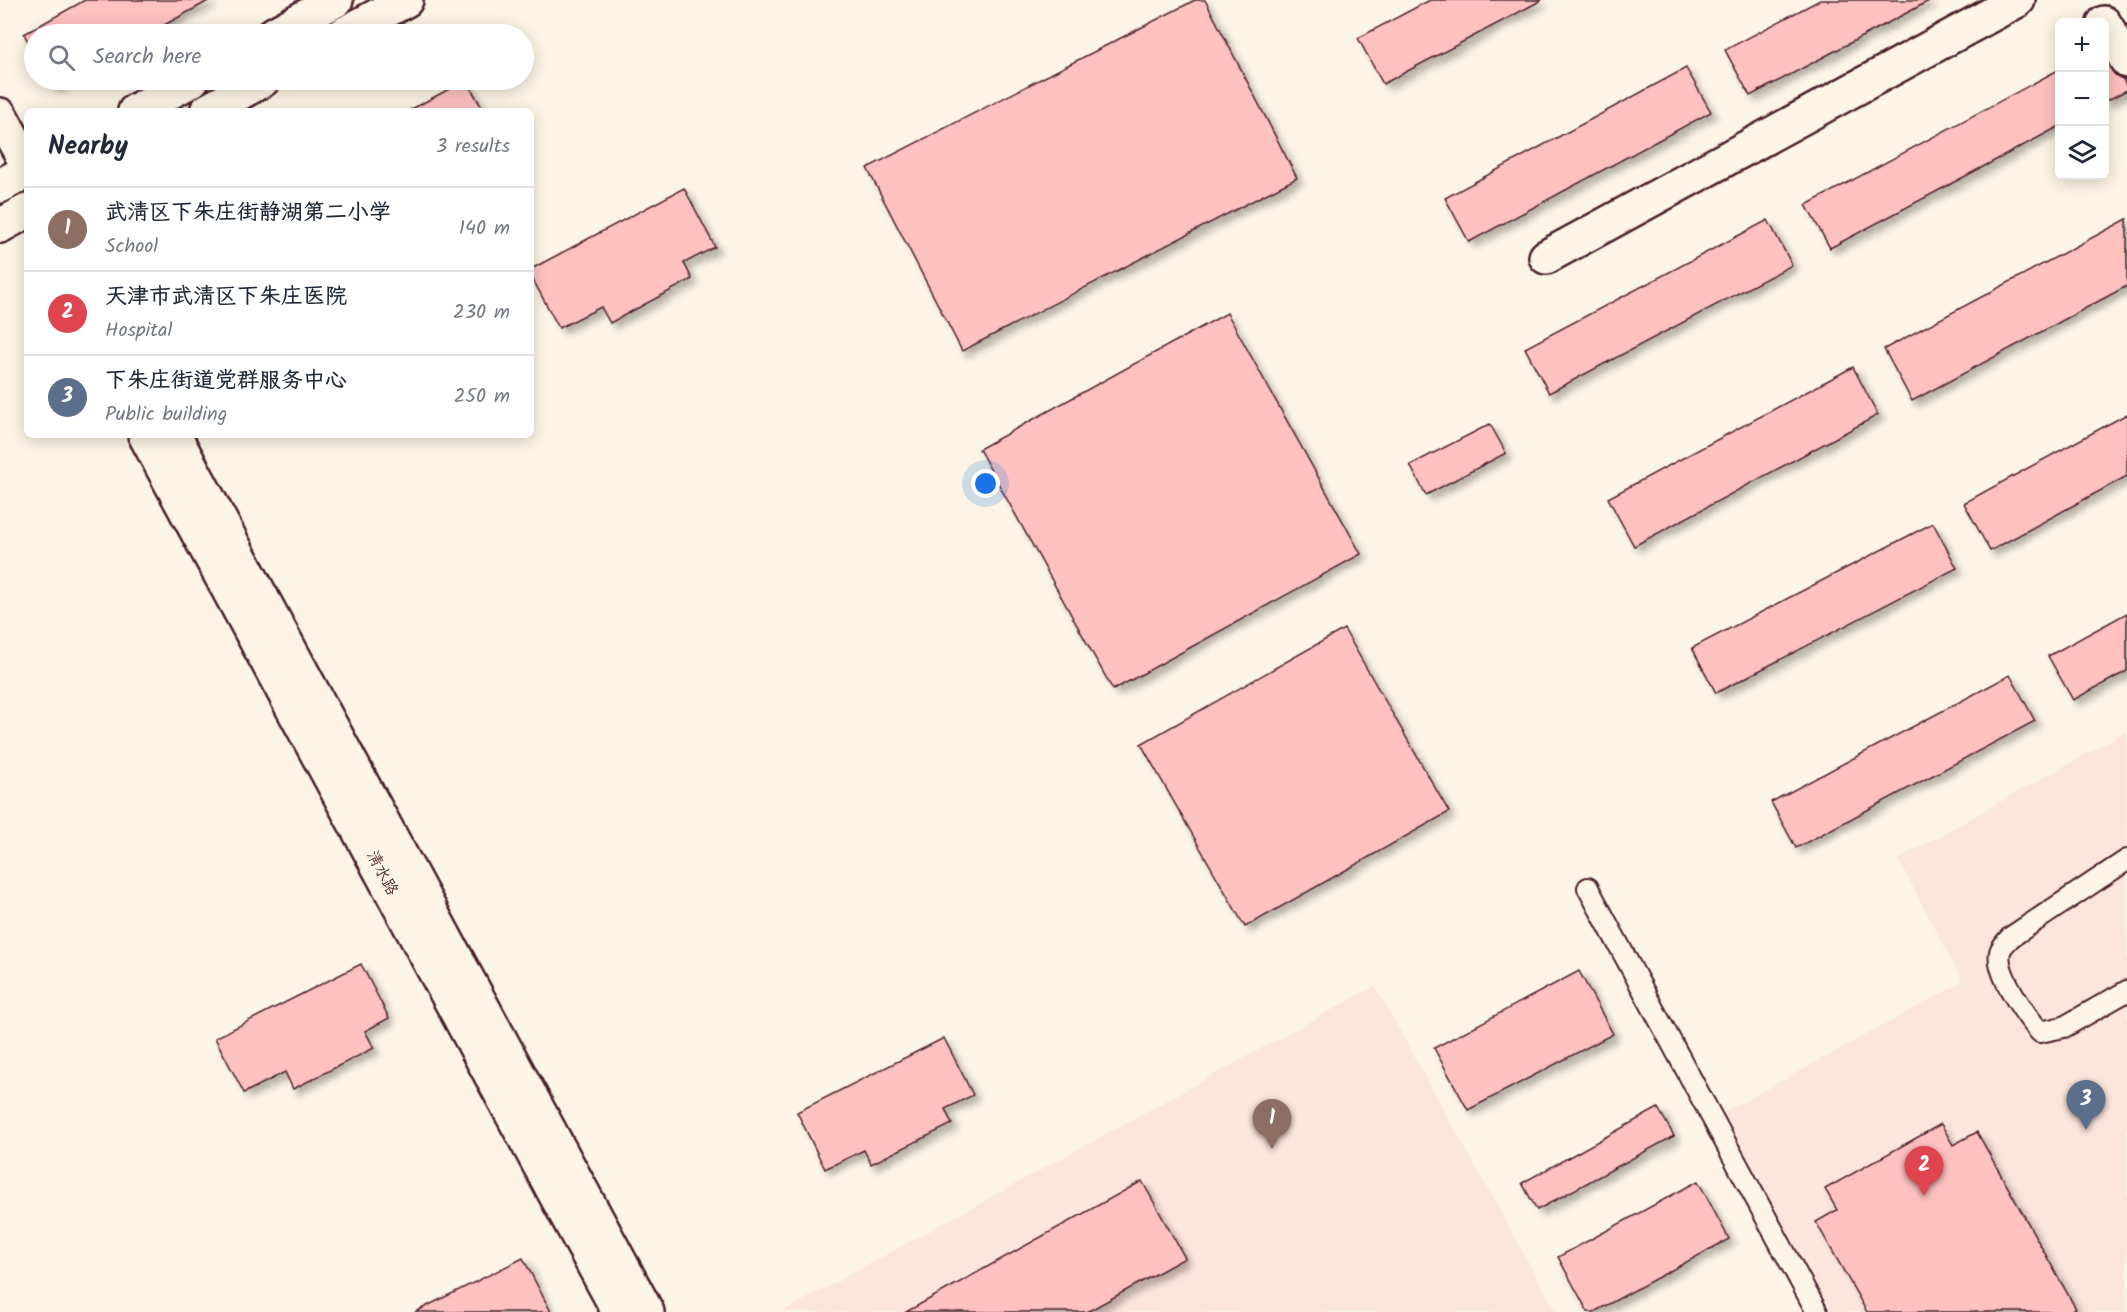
<!DOCTYPE html>
<html lang="en">
<head>
<meta charset="utf-8">
<style>
  :root { --surface:#fff; --page:#f2f2f3; --text:#1f2937; --muted:#747a83; --line:#e0e1e3; --accent:#1f6fb2 }
  body { margin:0; font-family:Kalam,"LXGW WenKai TC",sans-serif; background:var(--page); color:var(--text) }
  .controls { position:absolute; right:18px; top:18px; display:grid; overflow:hidden; border-radius:9px; box-shadow:0 3px 15px #0003 }
  .controls button { width:54px; height:54px; display:grid; place-items:center; padding:0; border:0; border-bottom:2px solid var(--line); background:var(--surface); color:var(--text); font:30px sans-serif }
  .you { position:absolute; left:986px; top:484px; width:21px; height:21px; margin:-15px; border:4px solid #fff; border-radius:50%; background:#1a73e8; box-shadow:0 0 0 9px #1a73e833 }
  .badge { display:grid; place-items:center; width:39px; height:39px; border-radius:50%; background:var(--accent); color:#fff; font-size:20px; font-weight:700 }
  .pin { position:absolute; translate:-50% -50px; filter:drop-shadow(0 2px 3px #0008) }
  .pin::after { content:''; position:absolute; top:32px; width:21px; height:18px; background:inherit; clip-path:polygon(0 0,100% 0,50% 100%) }
  .list { margin:0; padding:0; list-style:none }
  h2 { display:flex; justify-content:space-between; align-items:center; height:78px; margin:0; padding:0 24px; font-size:26px }
  h2 small { font-size:20px; font-weight:400; color:var(--muted) }
  .list li { display:grid; grid-template-columns:39px 1fr auto; gap:18px; align-items:center; box-sizing:border-box; height:84px; padding:0 24px; border-top:2px solid var(--line) }
  .list b { display:block; font-size:22px; white-space:nowrap }
  .list p { margin:0; font-size:20px; white-space:nowrap; color:var(--muted) }
  .list em { font-size:20px; font-style:normal; color:var(--muted) }
  .icon { flex:none; width:33px; height:33px; fill:none; stroke:currentColor; stroke-width:2; stroke-linecap:round; stroke-linejoin:round }
  .map { position:relative; flex:none; width:2127px; height:1312px; overflow:hidden }
  .search { position:absolute; background:var(--surface); box-shadow:0 3px 15px #0003; left:24px; top:24px; width:510px; height:66px; display:flex; align-items:center; gap:15px; box-sizing:border-box; padding:0 21px; border-radius:33px; color:var(--muted); font-size:22px }
  .panel { position:absolute; background:var(--surface); box-shadow:0 3px 15px #0003; left:24px; top:108px; width:510px; height:330px; border-radius:9px }
  .map>svg:first-child { display:block }
  .built { fill:#fce5da }
  .building { fill:#fdc1bf; stroke:#4a1f2b; stroke-width:1.5; filter:url(#shadow) }
  .lines { fill:none; stroke-linecap:round; stroke-linejoin:round }
  .lane-casing { stroke:#4a1f2b; stroke-width:24 }
  .street-casing { stroke:#4a1f2b; stroke-width:38 }
  .secondary-casing { stroke:#4a1f2b; stroke-width:38 }
  .lane { stroke:#fcf5e5; stroke-width:20 }
  .street { stroke:#fcf5e5; stroke-width:33 }
  .secondary { stroke:#fcf5e5; stroke-width:33 }
  .labels { text-anchor:middle; dominant-baseline:central; stroke-width:4.5; stroke-linejoin:round; paint-order:stroke }
  .street-label { font-size:16px; fill:#4a1f2b; stroke:#fcf5e5 }
</style>
</head>
<body>
<div class="map">
<svg width="2127" height="1312" viewBox="0 0 2127 1312">
  <defs>
    <filter id="shadow"><feDropShadow dx="5.5" dy="5.5" stdDeviation="3" flood-color="#0004"/></filter>
  </defs>
  <rect width="100%" height="100%" fill="#fcf5e5"/>
  <filter id="ink" filterUnits="userSpaceOnUse"><feTurbulence type="fractalNoise" baseFrequency=".0167" numOctaves="2"/><feDisplacementMap in="SourceGraphic" scale="12" xChannelSelector="R" yChannelSelector="G"/><feConvolveMatrix kernelMatrix="1 2 1 2 8 2 1 2 1" color-interpolation-filters="sRGB"/></filter>
  <g filter="url(#ink)">
    <g class="built">
      <polygon points="2127,731 2127,1312 1832,1312 1721,1114 1963,982 1898,859"/>
      <polygon points="1375,986 1556,1312 782,1312"/>
    </g>
    <g class="building">
      <polygon points="85,0 210,0 148,34 34,34 34,53 24,34"/>
      <polygon points="1195,0 1205,0 1297,178 962,351 867,168"/>
      <polygon points="1430,0 1542,0 1383,84 1358,38"/>
      <polygon points="1820,0 1931,0 1750,96 1725,50"/>
      <polygon points="2104,45 2127,87 2127,90 2104,102"/>
      <polygon points="1686,68 1711,112 1469,242 1445,198"/>
      <polygon points="2060,69 2060,126 1830,248 1806,205"/>
      <polygon points="49,80 67,80 54,87"/>
      <polygon points="466,80 484,111 408,111"/>
      <polygon points="684,188 715,247 684,263 692,279 610,323 601,307 559,328 531,276 531,269"/>
      <polygon points="2127,219 2127,286 1912,401 1884,349"/>
      <polygon points="1768,220 1792,265 1549,393 1525,348"/>
      <polygon points="1227,313 1361,554 1113,690 979,449"/>
      <polygon points="1853,367 1878,415 1634,546 1608,498"/>
      <polygon points="2127,414 2127,476 1990,551 1964,503"/>
      <polygon points="1490,424 1506,453 1426,495 1410,465"/>
      <polygon points="1933,523 1957,568 1716,693 1692,648"/>
      <polygon points="2127,613 2127,671 2073,700 2048,656"/>
      <polygon points="1344,629 1449,812 1245,927 1141,744"/>
      <polygon points="2010,675 2035,721 1796,848 1771,802"/>
      <polygon points="361,964 389,1018 365,1031 374,1048 293,1089 285,1072 244,1093 215,1038"/>
      <polygon points="1579,971 1613,1034 1468,1110 1434,1048"/>
      <polygon points="944,1038 973,1095 945,1109 952,1124 871,1164 864,1150 825,1169 797,1112"/>
      <polygon points="1658,1108 1674,1136 1537,1210 1522,1183"/>
      <polygon points="1941,1124 1953,1145 1977,1132 2076,1309 2070,1312 1867,1312 1816,1222 1837,1210 1825,1189"/>
      <polygon points="1142,1181 1185,1258 1087,1312 906,1312"/>
      <polygon points="1698,1181 1729,1239 1594,1312 1588,1312 1558,1257"/>
      <polygon points="523,1258 551,1312 415,1312"/>
    </g>
    <g class="lines">
      <g class="lane-casing">
        <g id="lane">
          <path d="M2127 860 2011 937C2007 941 2001 947 2000 952 1995 973 2027 1017 2040 1032L2064 1027 2127 991"/>
          <polyline points="1588,888 1817,1312"/>
        </g>
      </g>
      <g class="street-casing">
        <g id="street">
          <polyline points="2104,23 2127,61"/>
          <polyline points="0,115 27,164"/>
          <polyline points="1546,257 2018,0"/>
          <polyline points="145,435 619,1312"/>
          <polyline points="174,435 647,1312"/>
        </g>
      </g>
      <g class="secondary-casing">
        <g id="secondary">
          <polyline points="274,34 336,0"/>
          <polyline points="344,34 406,0"/>
          <polyline points="135,111 192,80"/>
          <polyline points="207,111 263,80"/>
          <polyline points="0,186 27,171"/>
          <polyline points="0,226 27,211"/>
        </g>
      </g>
      <use href="#lane" class="lane"/>
      <use href="#street" class="street"/>
      <use href="#secondary" class="secondary"/>
    </g>
  </g>
  <g class="labels">
    <g class="street-label">
      <text transform="translate(382 873) rotate(62)">清水路</text>
    </g>
  </g>
</svg>
<div class="controls">
<button>+</button>
<button>−</button>
<button><svg class="icon" aria-label="layers" viewBox="0 0 24 24"><path d="M12 4l9 5-9 5-9-5zM3 14l9 5 9-5"/></svg></button>
</div>
<div class="you"></div>
<div class="pin badge" style="left:1272px;top:1149px;background:#8d6e63">1</div>
<div class="pin badge" style="left:1924px;top:1196px;background:#e0444e">2</div>
<div class="pin badge" style="left:2086px;top:1130px;background:#5c6f8a">3</div>
<div class="search"><svg class="icon" aria-label="search" viewBox="0 0 24 24"><circle cx="10" cy="10" r="6"/><path d="M15 15l6 6"/></svg>Search here</div>
<section class="panel">
<h2>Nearby<small>3 results</small></h2>
<ul class="list">
<li><span class="badge" style="background:#8d6e63">1</span><div><b>武清区下朱庄街静湖第二小学</b><p>School</p></div><em>140 m</em></li>
<li><span class="badge" style="background:#e0444e">2</span><div><b>天津市武清区下朱庄医院</b><p>Hospital</p></div><em>230 m</em></li>
<li><span class="badge" style="background:#5c6f8a">3</span><div><b>下朱庄街道党群服务中心</b><p>Public building</p></div><em>250 m</em></li>
</ul>
</section>
</div>
</body>
</html>
